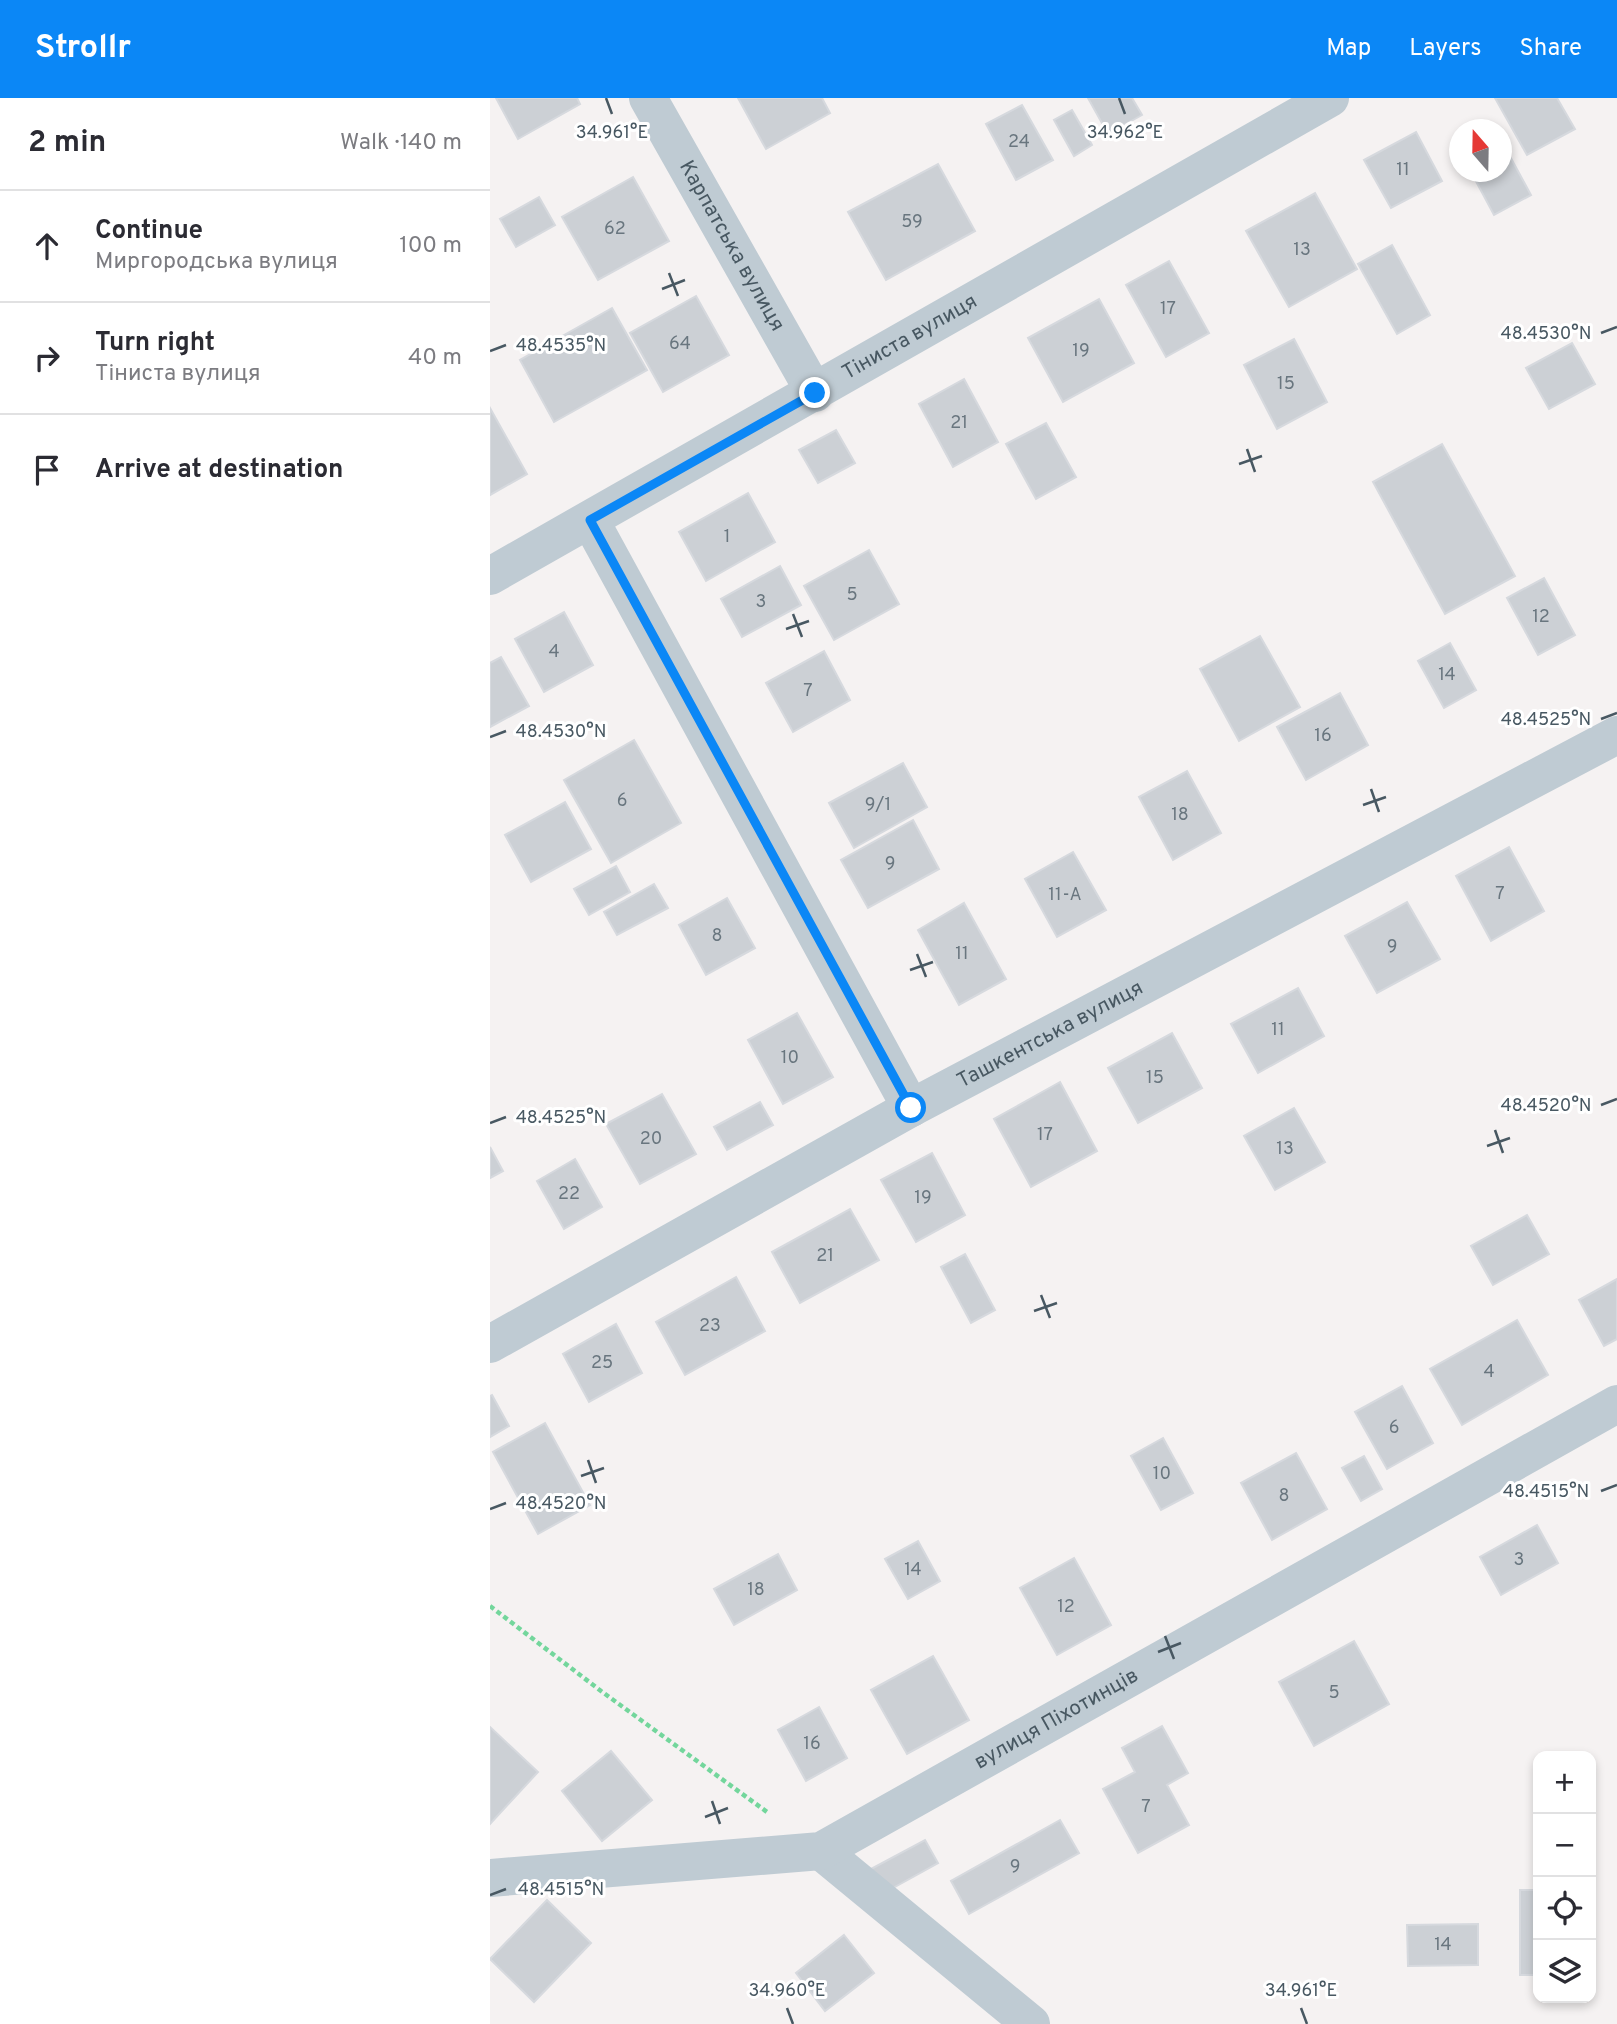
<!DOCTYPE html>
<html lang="en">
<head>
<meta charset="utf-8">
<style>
  :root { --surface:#fff; --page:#f7f7f7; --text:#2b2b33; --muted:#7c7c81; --line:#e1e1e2; --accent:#0b87f6 }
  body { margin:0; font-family:Overpass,sans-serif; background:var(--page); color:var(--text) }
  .controls { position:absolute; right:21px; bottom:21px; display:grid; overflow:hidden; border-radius:14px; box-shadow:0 4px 10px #0003 }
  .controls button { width:63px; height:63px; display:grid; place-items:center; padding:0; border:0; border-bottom:2px solid var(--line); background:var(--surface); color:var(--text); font:35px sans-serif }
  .compass { position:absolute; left:959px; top:21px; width:63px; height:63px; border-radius:50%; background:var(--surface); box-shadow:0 4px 10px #0003; rotate:340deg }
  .stop { position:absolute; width:21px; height:21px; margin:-16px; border:5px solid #0b87f6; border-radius:50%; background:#fff }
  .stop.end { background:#0b87f6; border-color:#fff; box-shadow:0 2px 7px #0008 }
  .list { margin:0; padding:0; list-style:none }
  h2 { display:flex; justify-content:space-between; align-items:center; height:91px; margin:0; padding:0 28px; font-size:30px }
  h2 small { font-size:23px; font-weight:400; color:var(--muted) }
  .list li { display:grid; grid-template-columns:46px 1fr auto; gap:21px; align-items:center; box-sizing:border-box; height:112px; padding:0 28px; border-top:2px solid var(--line) }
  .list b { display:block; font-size:26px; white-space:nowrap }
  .list p { margin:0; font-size:23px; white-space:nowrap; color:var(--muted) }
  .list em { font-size:23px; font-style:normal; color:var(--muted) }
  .icon { flex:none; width:38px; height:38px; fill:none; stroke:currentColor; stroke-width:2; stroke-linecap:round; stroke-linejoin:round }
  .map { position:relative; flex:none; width:1127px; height:1926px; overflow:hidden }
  header { display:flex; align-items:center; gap:42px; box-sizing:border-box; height:98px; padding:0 35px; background:var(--accent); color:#fff }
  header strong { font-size:33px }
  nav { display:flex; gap:38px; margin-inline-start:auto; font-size:24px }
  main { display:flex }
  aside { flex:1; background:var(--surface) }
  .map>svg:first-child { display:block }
  .building { fill:#ccd0d5; stroke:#d6d9de; stroke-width:2 }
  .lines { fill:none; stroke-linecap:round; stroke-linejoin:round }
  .path { stroke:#73d69c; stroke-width:4.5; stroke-dasharray:5 3.5; stroke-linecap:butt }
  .minor { stroke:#bfcbd3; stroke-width:38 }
  .route { stroke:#0b87f6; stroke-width:9 }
  .ticks { fill:none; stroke:#485862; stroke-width:2.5 }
  .labels { text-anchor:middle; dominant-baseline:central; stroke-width:6; stroke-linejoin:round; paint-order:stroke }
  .number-label { font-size:18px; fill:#69767f }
  .street-label { font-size:21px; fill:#485862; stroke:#fff }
  .ticks-label { font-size:18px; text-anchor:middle; fill:#485862; stroke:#fff; stroke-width:6; stroke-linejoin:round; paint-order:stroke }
</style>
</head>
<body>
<header>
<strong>Strollr</strong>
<nav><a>Map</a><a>Layers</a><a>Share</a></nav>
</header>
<main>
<aside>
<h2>2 min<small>Walk · 140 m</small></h2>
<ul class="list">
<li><svg class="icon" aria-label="ahead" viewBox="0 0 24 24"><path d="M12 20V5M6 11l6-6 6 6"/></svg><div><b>Continue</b><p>Миргородська вулиця</p></div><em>100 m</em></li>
<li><svg class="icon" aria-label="right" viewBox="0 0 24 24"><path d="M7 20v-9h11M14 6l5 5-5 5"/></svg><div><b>Turn right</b><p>Тіниста вулиця</p></div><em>40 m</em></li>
<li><svg class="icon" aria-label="arrive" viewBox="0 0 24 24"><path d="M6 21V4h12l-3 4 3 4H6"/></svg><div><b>Arrive at destination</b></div></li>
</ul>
</aside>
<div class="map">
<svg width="1127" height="1926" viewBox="0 0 1127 1926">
  <rect width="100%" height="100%" fill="#f5f2f2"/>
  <g class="building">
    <polygon points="6,0 87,0 90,6 28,41"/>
    <polygon points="248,0 332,0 340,15 276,51"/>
    <polygon points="598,0 642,0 652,17 618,36"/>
    <polygon points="1005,0 1067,0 1085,31 1037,57"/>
    <polygon points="532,7 563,62 526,82 496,26"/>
    <polygon points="582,12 602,47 584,58 564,22"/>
    <polygon points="926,34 952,83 901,110 874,62"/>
    <polygon points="1016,51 1041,97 1004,117 981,74 1012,74 1012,54"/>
    <polygon points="448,66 485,133 396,182 358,114"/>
    <polygon points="143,79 179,143 108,182 72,119"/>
    <polygon points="825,95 867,171 799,209 756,133"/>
    <polygon points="49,99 65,127 26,149 10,121"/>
    <polygon points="902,147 940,217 907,236 868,166"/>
    <polygon points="679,163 719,235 676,259 636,187"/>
    <polygon points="206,198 239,257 173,294 140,235"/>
    <polygon points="609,201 644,265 573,304 538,240"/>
    <polygon points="122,210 157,272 64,324 30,262"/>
    <polygon points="804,241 837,304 787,331 754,267"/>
    <polygon points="1082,245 1105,286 1059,311 1036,270"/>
    <polygon points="474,281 508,344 463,369 429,306"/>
    <polygon points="0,310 37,376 0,397"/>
    <polygon points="556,325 586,379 546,401 516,346"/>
    <polygon points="346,332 365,365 328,385 309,352"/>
    <polygon points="952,346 1025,478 955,516 883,384"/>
    <polygon points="258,395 285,444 216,483 189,434"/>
    <polygon points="379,452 409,506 344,542 314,488"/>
    <polygon points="290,468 311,507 252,539 231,501"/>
    <polygon points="1054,480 1085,537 1048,557 1017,500"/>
    <polygon points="74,514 103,567 54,594 25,541"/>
    <polygon points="770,538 810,609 749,643 710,571"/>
    <polygon points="960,545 986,592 954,610 928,563"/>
    <polygon points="334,553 360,602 303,634 276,585"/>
    <polygon points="11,559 39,608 0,629 0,565"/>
    <polygon points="850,595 878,647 816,682 787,629"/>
    <polygon points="144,642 191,725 121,765 74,682"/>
    <polygon points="413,665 437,709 364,750 339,705"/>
    <polygon points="697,673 731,735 683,762 649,699"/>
    <polygon points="75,704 101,751 41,784 15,737"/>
    <polygon points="423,722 449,771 378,810 351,762"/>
    <polygon points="1019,749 1054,813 1001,843 966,778"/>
    <polygon points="583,754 616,812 567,839 535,781"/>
    <polygon points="126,768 140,794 99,817 84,791"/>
    <polygon points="164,786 178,810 127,837 114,814"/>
    <polygon points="237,800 265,850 216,877 189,827"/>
    <polygon points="917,804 950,861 887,895 855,838"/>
    <polygon points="474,805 516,881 469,907 428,832"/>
    <polygon points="808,890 834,938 768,975 741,926"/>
    <polygon points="307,915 343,979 293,1006 258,942"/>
    <polygon points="682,935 712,990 648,1025 618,970"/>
    <polygon points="570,984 607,1053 541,1089 504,1021"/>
    <polygon points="172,996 206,1056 150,1086 116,1026"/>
    <polygon points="270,1004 283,1027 237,1052 224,1029"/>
    <polygon points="804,1010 835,1064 785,1092 754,1038"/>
    <polygon points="0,1049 13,1073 0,1080"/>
    <polygon points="442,1055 475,1117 426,1144 391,1082"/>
    <polygon points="85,1061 112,1109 74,1131 47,1083"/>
    <polygon points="360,1111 389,1162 310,1205 282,1154"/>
    <polygon points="1037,1117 1059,1156 1003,1187 981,1148"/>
    <polygon points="475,1156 505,1212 481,1225 451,1169"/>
    <polygon points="246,1179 275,1233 195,1277 166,1224"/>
    <polygon points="1127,1181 1127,1241 1114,1248 1089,1202"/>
    <polygon points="1027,1222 1058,1277 972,1327 940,1271"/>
    <polygon points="126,1226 152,1275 99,1304 73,1256"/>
    <polygon points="912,1288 943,1345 897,1371 865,1314"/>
    <polygon points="2,1297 19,1328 0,1339 0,1298"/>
    <polygon points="55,1325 100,1407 48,1436 3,1354"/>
    <polygon points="673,1340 703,1395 671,1412 641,1358"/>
    <polygon points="806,1355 837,1411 782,1442 751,1385"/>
    <polygon points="874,1358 892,1391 871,1403 852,1370"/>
    <polygon points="1047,1427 1068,1465 1011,1497 990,1459"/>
    <polygon points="428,1443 450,1483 418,1501 395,1461"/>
    <polygon points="288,1456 307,1492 244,1527 224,1491"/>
    <polygon points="584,1460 621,1527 567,1557 530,1490"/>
    <polygon points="864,1543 899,1606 824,1648 789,1584"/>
    <polygon points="443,1558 479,1622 417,1656 381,1592"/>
    <polygon points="329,1609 357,1660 316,1683 288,1632"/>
    <polygon points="672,1628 698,1675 677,1687 699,1727 648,1755 613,1691 645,1674 632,1650"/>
    <polygon points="0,1629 48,1674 0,1726"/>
    <polygon points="121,1653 162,1702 112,1743 72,1693"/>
    <polygon points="570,1722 589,1755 479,1816 461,1783"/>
    <polygon points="435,1742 448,1765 394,1795 381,1771"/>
    <rect x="1030" y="1792" width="18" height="85"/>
    <polygon points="57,1802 101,1845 44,1904 0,1861"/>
    <polygon points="988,1826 988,1867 918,1868 917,1827"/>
    <polygon points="354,1837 384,1875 335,1913 306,1875"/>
  </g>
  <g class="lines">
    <polyline class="path" points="0,1508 111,1593 277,1714"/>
    <g class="minor">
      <path id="s1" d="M158 0 325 295"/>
      <polyline points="100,422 421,1010"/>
      <path id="s2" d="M0 478 840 0"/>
      <path id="s3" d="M0 1246 421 1010 1127 637"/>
      <polyline points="331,1753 541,1926"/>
      <path id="s4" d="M0 1780 331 1753 1127 1306"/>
    </g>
  </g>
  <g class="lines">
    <polyline class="route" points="325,295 100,422 421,1010"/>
  </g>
  <path class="ticks" d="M116 0 122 16M629 0 635 16M179 175 188 198M172 191 195 182M1111 235 1127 229M0 253 16 247M757 351 765 374M749 366 772 358M303 516 312 539M296 531 319 523M1111 621 1127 615M0 639 16 633M881 691 889 714M873 707 896 699M427 856 436 879M420 872 443 864M1111 1007 1127 1001M0 1025 16 1019M1005 1032 1013 1055M997 1048 1020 1040M551 1197 560 1220M544 1213 567 1205M98 1362 106 1385M91 1378 114 1370M1111 1393 1127 1387M0 1411 16 1405M675 1538 684 1561M668 1554 691 1545M222 1703 230 1726M215 1719 238 1710M0 1797 16 1791M297 1910 303 1926M811 1910 817 1926"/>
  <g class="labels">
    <g class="number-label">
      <text x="529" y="44">24</text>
      <text x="913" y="72">11</text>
      <text x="422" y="124">59</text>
      <text x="125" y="131">62</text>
      <text x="812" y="152">13</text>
      <text x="678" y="211">17</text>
      <text x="190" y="246">64</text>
      <text x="591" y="253">19</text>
      <text x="796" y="286">15</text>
      <text x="469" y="325">21</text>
      <text x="237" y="439">1</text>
      <text x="362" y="497">5</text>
      <text x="271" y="504">3</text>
      <text x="1051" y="519">12</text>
      <text x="64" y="554">4</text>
      <text x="957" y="577">14</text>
      <text x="318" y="593">7</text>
      <text x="833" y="638">16</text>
      <text x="132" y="703">6</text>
      <text x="388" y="707">9/1</text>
      <text x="690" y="717">18</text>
      <text x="400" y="766">9</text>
      <text x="1010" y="796">7</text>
      <text x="575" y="797">11-А</text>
      <text x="227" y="838">8</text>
      <text x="902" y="849">9</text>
      <text x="472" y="856">11</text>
      <text x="788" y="932">11</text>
      <text x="300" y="960">10</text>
      <text x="665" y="980">15</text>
      <text x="555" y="1037">17</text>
      <text x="161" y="1041">20</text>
      <text x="795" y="1051">13</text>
      <text x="79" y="1096">22</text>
      <text x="433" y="1100">19</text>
      <text x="335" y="1158">21</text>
      <text x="220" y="1228">23</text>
      <text x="112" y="1265">25</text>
      <text x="999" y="1274">4</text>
      <text x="904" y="1330">6</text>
      <text x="672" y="1376">10</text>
      <text x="794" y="1398">8</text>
      <text x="1029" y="1462">3</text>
      <text x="423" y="1472">14</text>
      <text x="266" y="1492">18</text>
      <text x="576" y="1509">12</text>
      <text x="844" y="1595">5</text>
      <text x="322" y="1646">16</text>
      <text x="656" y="1709">7</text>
      <text x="525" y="1769">9</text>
      <text x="953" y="1847">14</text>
    </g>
    <g class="street-label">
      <text stroke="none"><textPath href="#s1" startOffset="170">Карпатська вулиця</textPath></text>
      <text stroke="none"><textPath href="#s2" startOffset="483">Тіниста вулиця</textPath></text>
      <text stroke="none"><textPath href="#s3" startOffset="640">Ташкентська вулиця</textPath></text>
      <text stroke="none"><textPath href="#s4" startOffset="602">вулиця Піхотинців</textPath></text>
    </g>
  </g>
  <g class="ticks-label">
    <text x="122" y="40">34.961°E</text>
    <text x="635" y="40">34.962°E</text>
    <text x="1056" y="241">48.4530°N</text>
    <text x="71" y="253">48.4535°N</text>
    <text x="1056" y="627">48.4525°N</text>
    <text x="71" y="639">48.4530°N</text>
    <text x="1056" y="1013">48.4520°N</text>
    <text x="71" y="1025">48.4525°N</text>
    <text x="1056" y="1399">48.4515°N</text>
    <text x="71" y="1411">48.4520°N</text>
    <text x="71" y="1797">48.4515°N</text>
    <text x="297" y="1898">34.960°E</text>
    <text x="811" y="1898">34.961°E</text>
  </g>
</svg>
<div class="controls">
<button>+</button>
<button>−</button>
<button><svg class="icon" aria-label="locate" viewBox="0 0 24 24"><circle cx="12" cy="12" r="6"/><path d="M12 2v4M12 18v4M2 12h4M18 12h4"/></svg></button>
<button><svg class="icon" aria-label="layers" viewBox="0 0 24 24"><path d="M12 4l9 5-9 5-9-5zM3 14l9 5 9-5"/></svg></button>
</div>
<svg class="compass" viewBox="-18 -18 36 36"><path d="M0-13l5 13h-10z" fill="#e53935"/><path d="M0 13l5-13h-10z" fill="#7c7c81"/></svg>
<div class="stop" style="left:421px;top:1010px"></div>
<div class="stop end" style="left:325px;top:295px"></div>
</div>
</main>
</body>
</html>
